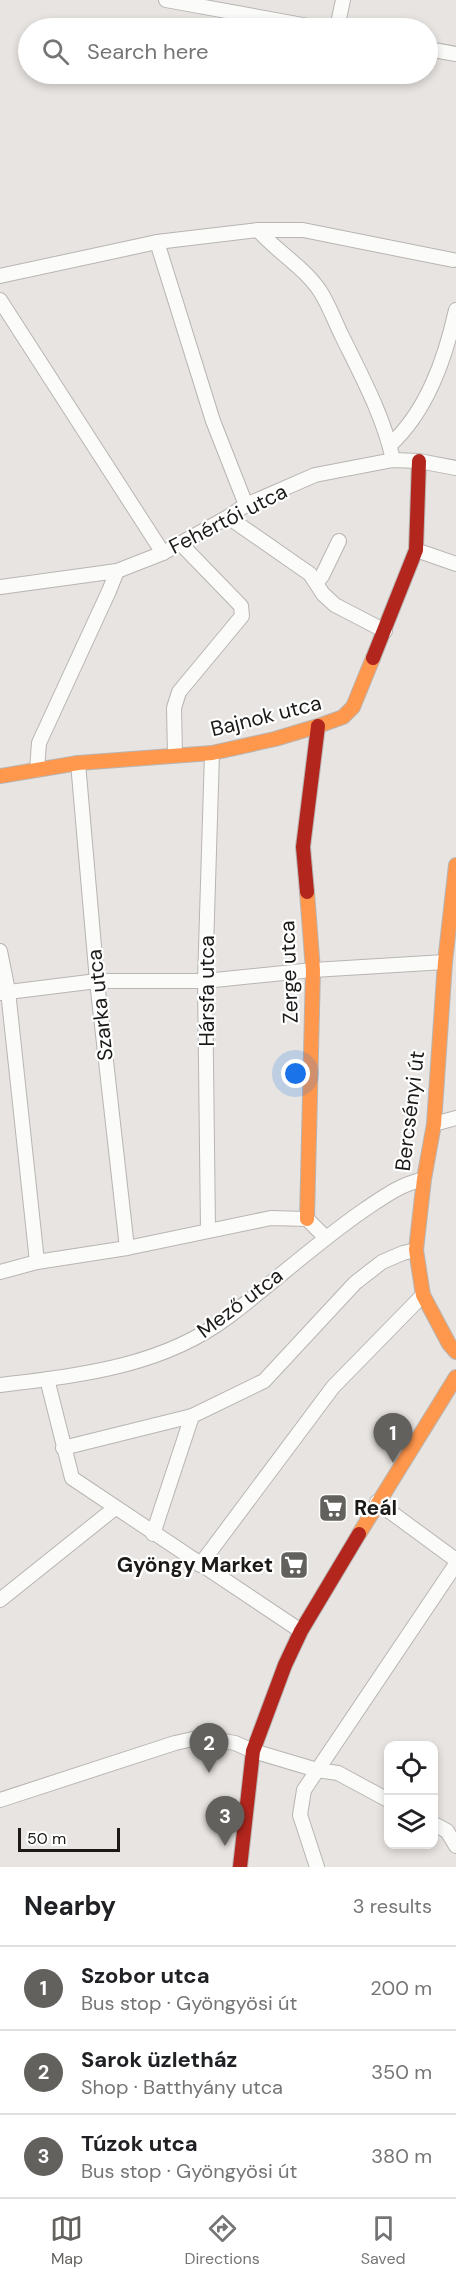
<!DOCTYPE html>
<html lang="en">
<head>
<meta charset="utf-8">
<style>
  :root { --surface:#fff; --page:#f6f6f6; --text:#202124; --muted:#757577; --line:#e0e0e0; --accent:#63615e }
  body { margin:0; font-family:"DM Sans",sans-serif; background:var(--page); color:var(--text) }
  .controls { position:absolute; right:18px; bottom:18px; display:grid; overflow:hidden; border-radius:12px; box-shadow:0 3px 9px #0003 }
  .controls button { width:54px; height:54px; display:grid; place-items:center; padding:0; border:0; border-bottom:2px solid var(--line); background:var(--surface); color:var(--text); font:30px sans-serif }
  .scale { position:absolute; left:18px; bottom:15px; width:102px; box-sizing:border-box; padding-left:6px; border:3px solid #1c1a18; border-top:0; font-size:16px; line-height:21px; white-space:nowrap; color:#1c1a18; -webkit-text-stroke:4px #fff; paint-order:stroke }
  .you { position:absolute; left:296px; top:1074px; width:21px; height:21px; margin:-15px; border:4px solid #fff; border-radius:50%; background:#1a73e8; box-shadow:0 0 0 9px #1a73e833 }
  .badge { display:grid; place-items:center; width:39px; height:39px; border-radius:50%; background:var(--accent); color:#fff; font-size:20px; font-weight:700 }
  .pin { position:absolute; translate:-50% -50px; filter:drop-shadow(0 2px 3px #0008) }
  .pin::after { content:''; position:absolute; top:32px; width:21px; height:18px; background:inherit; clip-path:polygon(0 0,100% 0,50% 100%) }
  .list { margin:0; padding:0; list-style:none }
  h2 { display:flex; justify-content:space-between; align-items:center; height:78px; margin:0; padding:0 24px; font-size:26px }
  h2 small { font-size:20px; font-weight:400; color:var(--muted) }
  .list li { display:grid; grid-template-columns:39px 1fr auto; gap:18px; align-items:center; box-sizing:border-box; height:84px; padding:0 24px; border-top:2px solid var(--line) }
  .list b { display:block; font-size:22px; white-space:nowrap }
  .list p { margin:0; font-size:20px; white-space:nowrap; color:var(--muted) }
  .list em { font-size:20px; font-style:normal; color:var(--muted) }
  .icon { flex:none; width:33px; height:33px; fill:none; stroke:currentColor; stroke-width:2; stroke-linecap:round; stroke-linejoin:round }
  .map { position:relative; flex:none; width:456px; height:1867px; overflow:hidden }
  .search { position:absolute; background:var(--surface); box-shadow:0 3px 9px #0003; left:18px; right:18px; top:18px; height:66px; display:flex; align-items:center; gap:15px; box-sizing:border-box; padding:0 21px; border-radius:33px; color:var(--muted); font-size:22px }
  .sheet { height:330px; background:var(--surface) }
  nav { display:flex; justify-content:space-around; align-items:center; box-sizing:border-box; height:84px; border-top:2px solid var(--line); background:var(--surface); font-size:16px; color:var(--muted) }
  nav a { display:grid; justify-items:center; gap:3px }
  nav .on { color:var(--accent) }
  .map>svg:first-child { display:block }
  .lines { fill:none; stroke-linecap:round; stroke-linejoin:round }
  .street-casing { stroke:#b8b5b3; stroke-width:16 }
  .slow-casing { stroke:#b8b5b3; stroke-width:16 }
  .jam-casing { stroke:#b8b5b3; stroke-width:16 }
  .street { stroke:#fbfbfa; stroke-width:14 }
  .slow { stroke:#ff974d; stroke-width:14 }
  .jam { stroke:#b3261e; stroke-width:14 }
  .labels { text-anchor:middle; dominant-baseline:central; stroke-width:4.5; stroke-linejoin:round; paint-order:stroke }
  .street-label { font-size:21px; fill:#1c1a18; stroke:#fff }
  .poi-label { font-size:21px; font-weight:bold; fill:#1c1a18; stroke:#fff; text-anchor:start }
</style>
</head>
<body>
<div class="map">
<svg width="456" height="1867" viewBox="0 0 456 1867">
  <rect width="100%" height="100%" fill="#e7e4e1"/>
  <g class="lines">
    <g class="street-casing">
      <g id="street">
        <polyline points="166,0 319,28"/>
        <polyline points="337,28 343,0"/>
        <polyline points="428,49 456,54"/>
        <path d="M258 230C276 251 304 267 320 291 329 305 335 322 342 336 361 375 384 417 393 460"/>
        <polyline points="157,242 213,421 246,505"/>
        <polyline points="0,276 157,242 258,230 303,230 453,260"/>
        <polyline points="0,300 163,553"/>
        <path d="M390 445C427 411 445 359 456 310"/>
        <polyline points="228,517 310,574 323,594 335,605 385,631"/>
        <polyline points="416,550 456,564"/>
        <polyline points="317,582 322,576 339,541"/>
        <polyline points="0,587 117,571 163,553 228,517 246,505 315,475 393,460 419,461 456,468"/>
        <polyline points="175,754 174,708 179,692 242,616 241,606 180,543"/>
        <polyline points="78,763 97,981 127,1248"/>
        <polyline points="37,770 39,743 109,591 117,571"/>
        <polyline points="0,951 8,991 37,1262"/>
        <polyline points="0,993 97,981 205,981 313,970 445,962"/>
        <polyline points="434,1124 456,1118"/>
        <polyline points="208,1230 205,981 212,753"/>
        <polyline points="0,1272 37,1262 127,1248 271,1218 307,1219 325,1237"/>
        <polyline points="47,1379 72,1478 301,1631"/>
        <path d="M0 1385C81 1375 161 1367 228 1317 274 1282 316 1243 364 1210 385 1196 399 1185 424 1179"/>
        <polyline points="63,1448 192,1416 264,1381 355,1283 382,1262 403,1253 416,1250"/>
        <polyline points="377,1502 456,1560"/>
        <polyline points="153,1534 192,1416"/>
        <polyline points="200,1565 333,1387 423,1295"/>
        <polyline points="0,1600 115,1508"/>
        <polyline points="0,1800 175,1743 202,1737 235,1743 253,1751 317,1770 338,1773 388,1800"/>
        <polyline points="434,1824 447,1831 456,1846"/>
        <polyline points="317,1867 300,1815 304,1790 456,1564"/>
      </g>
    </g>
    <g class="slow-casing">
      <g id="slow">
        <polyline points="0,776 78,763 212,753 275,739 318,726 343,717 353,707 373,658"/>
        <polyline points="456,865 445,962 434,1124 424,1179 416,1250 423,1295 449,1344 456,1352"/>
        <polyline points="307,892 313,970 307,1219"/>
        <polyline points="359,1534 456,1377"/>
      </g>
    </g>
    <g class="jam-casing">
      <g id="jam">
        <polyline points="373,658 416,550 419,461"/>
        <polyline points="307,892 303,847 318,726"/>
        <polyline points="240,1867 253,1751 285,1665 301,1631 359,1534"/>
      </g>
    </g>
    <use href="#street" class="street"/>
    <use href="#slow" class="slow"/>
    <use href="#jam" class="jam"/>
  </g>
  <defs>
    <g id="supermarket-square" transform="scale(1.5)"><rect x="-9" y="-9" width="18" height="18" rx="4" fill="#63615e" stroke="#fff"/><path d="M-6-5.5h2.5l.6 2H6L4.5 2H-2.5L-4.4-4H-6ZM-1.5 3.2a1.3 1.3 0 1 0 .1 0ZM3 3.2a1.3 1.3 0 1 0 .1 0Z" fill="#fff"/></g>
  </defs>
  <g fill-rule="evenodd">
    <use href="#supermarket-square" x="333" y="1508"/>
    <use href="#supermarket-square" x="294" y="1565"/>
  </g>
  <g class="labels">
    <g class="street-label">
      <text transform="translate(228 519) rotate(-27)">Fehértói utca</text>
      <text transform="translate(266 716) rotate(-14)">Bajnok utca</text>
      <text transform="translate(289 972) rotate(-92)">Zerge utca</text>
      <text transform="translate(207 991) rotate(-90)">Hársfa utca</text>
      <text transform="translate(100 1005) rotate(-96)">Szarka utca</text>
      <text transform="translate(410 1111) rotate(-83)">Bercsényi út</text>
      <text transform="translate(240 1303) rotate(-37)">Mező utca</text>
    </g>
    <g class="poi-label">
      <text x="354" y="1508">Reál</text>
      <text x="273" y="1565" text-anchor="end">Gyöngy Market</text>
    </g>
  </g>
</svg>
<div class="controls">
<button><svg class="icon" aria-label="locate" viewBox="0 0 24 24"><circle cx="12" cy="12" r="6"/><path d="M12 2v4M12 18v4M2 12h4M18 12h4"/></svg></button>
<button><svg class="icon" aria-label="layers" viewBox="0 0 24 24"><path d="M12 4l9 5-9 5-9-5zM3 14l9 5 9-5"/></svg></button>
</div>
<div class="scale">50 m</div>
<div class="you"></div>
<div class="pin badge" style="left:393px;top:1463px">1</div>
<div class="pin badge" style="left:209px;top:1773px">2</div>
<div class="pin badge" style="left:225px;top:1846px">3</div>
<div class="search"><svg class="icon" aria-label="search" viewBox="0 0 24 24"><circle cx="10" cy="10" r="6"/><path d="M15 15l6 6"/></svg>Search here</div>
</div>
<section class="sheet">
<h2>Nearby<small>3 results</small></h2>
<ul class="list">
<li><span class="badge">1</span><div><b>Szobor utca</b><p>Bus stop · Gyöngyösi út</p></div><em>200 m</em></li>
<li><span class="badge">2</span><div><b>Sarok üzletház</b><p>Shop · Batthyány utca</p></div><em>350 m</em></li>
<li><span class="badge">3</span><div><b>Túzok utca</b><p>Bus stop · Gyöngyösi út</p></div><em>380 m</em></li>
</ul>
</section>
<nav>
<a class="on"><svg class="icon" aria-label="map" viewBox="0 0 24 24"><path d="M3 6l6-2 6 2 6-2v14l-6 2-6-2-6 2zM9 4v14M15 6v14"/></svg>Map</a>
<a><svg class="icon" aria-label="directions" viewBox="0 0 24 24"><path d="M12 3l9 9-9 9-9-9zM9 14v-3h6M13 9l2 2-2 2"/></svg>Directions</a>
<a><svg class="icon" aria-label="saved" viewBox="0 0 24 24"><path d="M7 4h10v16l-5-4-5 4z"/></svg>Saved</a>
</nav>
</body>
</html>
